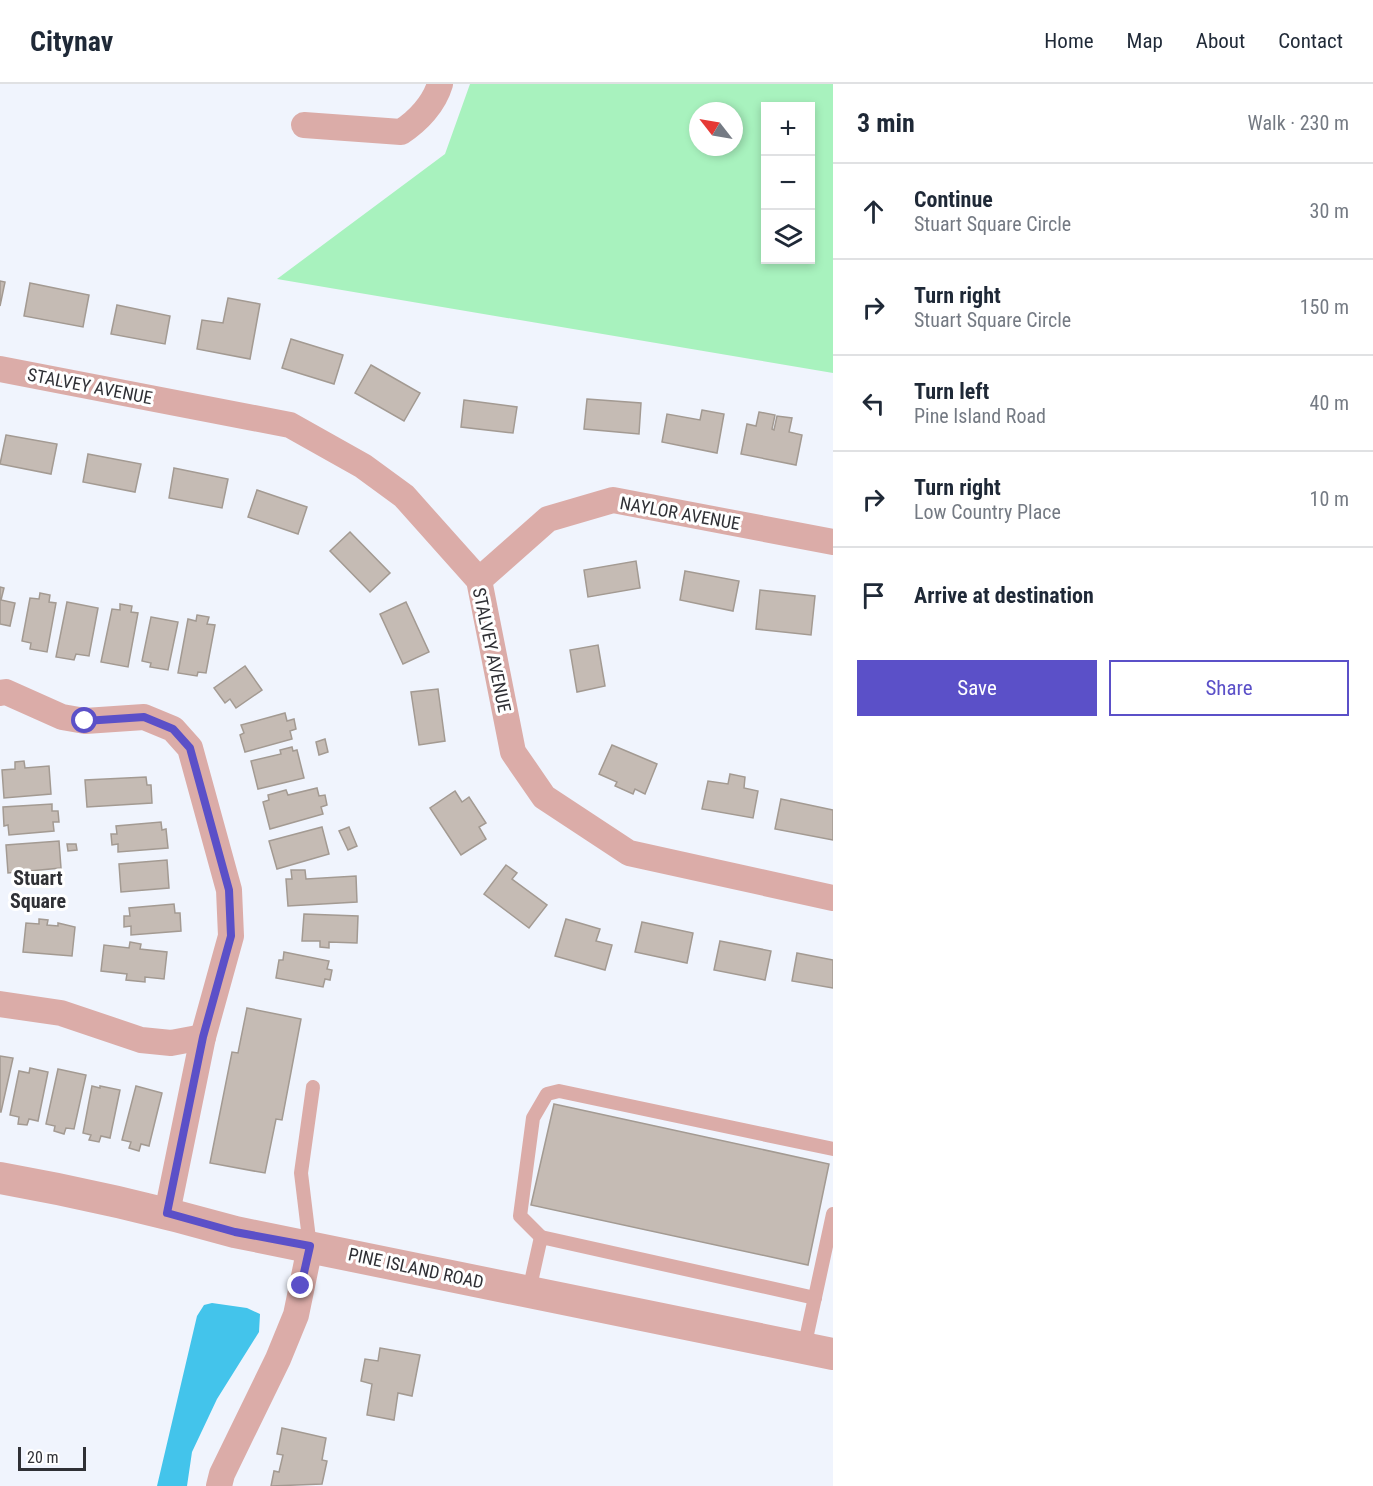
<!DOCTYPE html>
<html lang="en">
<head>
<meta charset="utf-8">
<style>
  :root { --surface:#fff; --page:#f2f2f3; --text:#1f2937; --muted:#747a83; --line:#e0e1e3; --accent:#5b50c8 }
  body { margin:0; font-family:"Roboto Condensed",sans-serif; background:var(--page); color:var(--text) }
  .controls { position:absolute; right:18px; top:18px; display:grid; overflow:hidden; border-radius:0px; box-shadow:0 3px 9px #0003 }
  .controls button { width:54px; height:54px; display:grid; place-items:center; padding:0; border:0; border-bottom:2px solid var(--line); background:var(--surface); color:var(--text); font:30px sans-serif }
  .compass { position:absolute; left:689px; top:18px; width:54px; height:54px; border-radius:50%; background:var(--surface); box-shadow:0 3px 9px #0003; rotate:301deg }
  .scale { position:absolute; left:18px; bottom:15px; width:68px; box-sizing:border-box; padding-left:6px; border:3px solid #2f3035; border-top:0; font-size:16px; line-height:21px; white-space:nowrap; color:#2f3035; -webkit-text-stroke:4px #fff; paint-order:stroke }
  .stop { position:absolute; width:18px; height:18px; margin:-14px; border:4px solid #5b50c8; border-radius:50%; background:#fff }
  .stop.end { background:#5b50c8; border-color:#fff; box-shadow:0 2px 6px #0008 }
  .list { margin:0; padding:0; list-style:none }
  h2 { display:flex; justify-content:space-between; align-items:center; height:78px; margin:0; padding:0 24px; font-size:26px }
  h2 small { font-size:20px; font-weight:400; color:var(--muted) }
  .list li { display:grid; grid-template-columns:39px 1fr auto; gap:18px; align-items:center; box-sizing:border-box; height:96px; padding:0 24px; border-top:2px solid var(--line) }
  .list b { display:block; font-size:22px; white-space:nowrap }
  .list p { margin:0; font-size:20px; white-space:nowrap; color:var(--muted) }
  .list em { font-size:20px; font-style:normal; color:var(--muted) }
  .actions { display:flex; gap:12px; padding:18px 24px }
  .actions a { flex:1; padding:14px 0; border:2px solid var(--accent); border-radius:0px; text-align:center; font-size:21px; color:var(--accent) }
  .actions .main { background:var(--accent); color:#fff }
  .icon { flex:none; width:33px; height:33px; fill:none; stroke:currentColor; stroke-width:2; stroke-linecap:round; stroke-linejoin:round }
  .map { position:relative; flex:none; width:833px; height:1402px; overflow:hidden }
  header { display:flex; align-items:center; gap:36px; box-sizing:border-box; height:84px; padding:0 30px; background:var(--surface); border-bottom:2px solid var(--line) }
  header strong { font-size:28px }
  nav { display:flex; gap:33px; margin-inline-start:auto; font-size:21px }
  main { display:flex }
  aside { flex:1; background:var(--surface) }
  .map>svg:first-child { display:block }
  .green { fill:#a8f2be; fill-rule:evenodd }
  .water { fill:#43c4eb }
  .building { fill:#c5bbb4; stroke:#a39a92; stroke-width:1.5 }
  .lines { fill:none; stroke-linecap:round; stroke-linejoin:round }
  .service { stroke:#dbaca8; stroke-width:14 }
  .minor { stroke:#dbaca8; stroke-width:26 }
  .tertiary { stroke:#dbaca8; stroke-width:32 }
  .route { stroke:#5b50c8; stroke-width:8 }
  .labels { text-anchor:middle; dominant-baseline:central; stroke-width:6; stroke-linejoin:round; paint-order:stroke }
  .street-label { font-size:18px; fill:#2f3035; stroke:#fff }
  .neighbourhood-label { font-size:20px; font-weight:bold; fill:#2f3035; stroke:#fff }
</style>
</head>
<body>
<header>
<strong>Citynav</strong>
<nav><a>Home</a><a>Map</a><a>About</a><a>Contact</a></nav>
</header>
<main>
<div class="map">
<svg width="833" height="1402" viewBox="0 0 833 1402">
  <rect width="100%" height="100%" fill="#f0f4fd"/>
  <path class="green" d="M470 0H833V289L277 195 445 70ZM766 22H810V176H766ZM698 27H734V63H698Z"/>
  <polygon class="water" points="212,1219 247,1224 260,1230 259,1248 217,1315 192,1368 187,1402 157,1402 197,1232 204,1221"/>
  <g class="building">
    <polygon points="0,197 5,198 0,222"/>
    <polygon points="30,199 89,211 83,243 24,232"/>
    <polygon points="228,214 260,220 250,275 197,265 202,236 223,239"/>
    <polygon points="117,221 170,232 165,260 111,250"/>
    <polygon points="291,255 343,271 334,300 282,284"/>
    <polygon points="371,281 420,309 404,337 355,309"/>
    <polygon points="587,315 641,319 639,350 584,345"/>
    <polygon points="464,316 517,323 513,349 461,343"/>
    <polygon points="702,326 724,330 717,369 662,358 667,330 700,336"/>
    <polygon points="759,328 775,331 772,345 774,346 777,332 792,334 789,348 802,351 796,381 741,370 747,340 756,342"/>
    <polygon points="6,351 57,360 51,390 0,380"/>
    <polygon points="88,370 141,380 135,408 83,398"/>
    <polygon points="174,384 228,395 222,424 169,414"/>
    <polygon points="257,406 307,423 298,450 248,433"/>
    <polygon points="350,448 390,489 370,508 330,467"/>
    <polygon points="636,477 640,504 588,513 584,486"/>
    <polygon points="685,487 739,497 733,527 680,516"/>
    <polygon points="0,503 4,504 1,516 15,519 10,542 0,540"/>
    <polygon points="760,506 815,512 811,551 756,545"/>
    <polygon points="40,509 50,511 49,518 56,519 47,568 30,565 31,559 22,557 30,514 39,515"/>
    <polygon points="67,518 98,524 89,572 76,570 74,576 56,573"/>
    <polygon points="406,518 429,568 403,580 380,530"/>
    <polygon points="120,520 132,522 131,528 138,529 128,583 101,578 112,525 120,526"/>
    <polygon points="197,531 209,533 207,540 215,541 206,589 198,588 197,592 178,589 188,535 196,537"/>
    <polygon points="151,533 178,538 168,586 150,583 151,579 142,577"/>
    <polygon points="598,561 605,602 577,608 570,566"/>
    <polygon points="245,582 262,606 236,624 230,615 225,619 214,604"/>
    <polygon points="438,605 445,657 419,661 411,608"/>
    <polygon points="285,629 287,637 294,635 296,645 290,647 292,655 245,668 240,651 244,649 241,641"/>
    <polygon points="325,655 328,668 319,671 316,658"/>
    <polygon points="612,661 657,680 645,710 635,705 633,710 615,702 617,698 599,690"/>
    <polygon points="292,663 293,667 297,666 304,694 258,705 251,677 281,670 280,666"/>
    <polygon points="24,677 25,684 49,682 51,710 4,714 2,686 15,685 15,678"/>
    <polygon points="730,690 745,693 744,704 758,707 753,734 702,725 708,697 728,700"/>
    <polygon points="146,693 147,701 151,701 152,719 87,723 85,696"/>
    <polygon points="317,704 319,712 325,711 327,721 321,723 323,730 270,745 263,718 269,716 268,711 286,706 288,711"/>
    <polygon points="455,707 462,718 469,713 486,739 479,743 486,755 461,771 430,724"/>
    <polygon points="781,715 833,726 833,756 775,745"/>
    <polygon points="52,720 52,727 58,727 59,738 53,738 54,747 9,751 8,741 4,742 3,723"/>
    <polygon points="161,738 162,746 166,745 168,764 118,768 118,760 112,761 111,750 117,750 116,742"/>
    <polygon points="322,743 329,770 277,785 269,757"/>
    <polygon points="349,743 357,762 348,766 339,747"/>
    <polygon points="59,757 61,784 8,789 6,761"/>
    <polygon points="67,760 76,760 77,766 68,767"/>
    <polygon points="167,776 169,804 121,808 119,780"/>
    <polygon points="506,781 517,789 512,795 547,821 529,844 484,810"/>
    <polygon points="291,786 305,786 306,795 356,792 357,818 288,822 286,795 292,795"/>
    <polygon points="174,820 175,829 180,829 181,847 131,851 131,842 124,843 124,832 130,832 129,824"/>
    <polygon points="304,830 358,832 357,859 329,858 329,864 320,863 320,857 302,857"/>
    <polygon points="39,835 48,836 47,841 58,842 58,839 75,843 72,872 23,868 26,839 39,840"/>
    <polygon points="566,835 600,845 596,857 612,861 605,886 555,872"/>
    <polygon points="642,838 693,849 687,879 635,868"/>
    <polygon points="720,857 771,867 765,896 714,886"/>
    <polygon points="130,858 141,860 140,865 167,868 164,895 145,893 145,898 126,896 127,890 101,887 104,861 129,864"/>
    <polygon points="284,868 329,877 327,885 332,886 330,896 325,895 323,903 276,894 279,876 283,876"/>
    <polygon points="797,869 833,876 833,904 792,897"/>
    <polygon points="247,924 301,935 282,1036 276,1035 265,1089 210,1079 232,968 238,969"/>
    <polygon points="0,972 13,974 1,1028 0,1028"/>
    <polygon points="30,984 48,988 38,1037 29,1035 27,1041 18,1040 19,1033 10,1031 19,987 29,989"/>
    <polygon points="58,985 86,991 74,1045 66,1044 64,1050 54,1047 55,1042 46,1040"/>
    <polygon points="92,1002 100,1004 100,1002 120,1006 110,1054 101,1052 99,1058 89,1056 91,1051 83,1049"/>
    <polygon points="136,1002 162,1009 149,1062 141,1060 139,1067 129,1064 131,1058 122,1056"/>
    <polygon points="554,1020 829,1080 808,1181 531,1121"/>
    <polygon points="380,1264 420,1271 412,1312 398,1309 394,1336 367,1331 372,1300 361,1297 365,1275 378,1277"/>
    <polygon points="282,1344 326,1354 322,1376 327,1377 322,1400 271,1402 274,1387 279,1388 283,1371 277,1370"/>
  </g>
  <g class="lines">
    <g class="service">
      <polyline points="541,1153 520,1132 533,1034 547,1010 559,1007 833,1065"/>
      <polyline points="310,1163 301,1089 313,1003"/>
      <polyline points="529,1207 541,1153 815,1214"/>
      <polyline points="804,1264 833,1130"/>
    </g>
    <g class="minor">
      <path d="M304 41 401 48C418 37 434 20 440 0"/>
      <polyline points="0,285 290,341 363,382 404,412 479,496 513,668 544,713 629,769 833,814"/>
      <polyline points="479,496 548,435 613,416 833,458"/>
      <polyline points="0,609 6,608 62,633 85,637 144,633 173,645 190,664 229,806 231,852 203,953 167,1129"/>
      <polyline points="0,920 61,929 141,956 171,959 203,953"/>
      <polyline points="219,1402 222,1390 278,1275 296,1231 310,1163"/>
    </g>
    <path class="tertiary" d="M0 1094C79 1108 157 1126 235 1148L833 1270"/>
  </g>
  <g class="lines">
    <polyline class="route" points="85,637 144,633 173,645 190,664 229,806 231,852 203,953 167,1129 235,1148 310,1162 301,1202"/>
  </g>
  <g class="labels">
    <g class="street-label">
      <text transform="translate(90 302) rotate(11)">STALVEY AVENUE</text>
      <text transform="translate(680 429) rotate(10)">NAYLOR AVENUE</text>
      <text transform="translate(492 566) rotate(78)">STALVEY AVENUE</text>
      <text transform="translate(416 1184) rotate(12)">PINE ISLAND ROAD</text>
    </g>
    <g class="neighbourhood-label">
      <text x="38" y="794">Stuart<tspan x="38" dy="23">Square</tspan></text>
    </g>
  </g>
</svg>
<div class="controls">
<button>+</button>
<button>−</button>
<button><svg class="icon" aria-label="layers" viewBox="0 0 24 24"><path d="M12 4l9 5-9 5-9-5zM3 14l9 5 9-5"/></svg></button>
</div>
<svg class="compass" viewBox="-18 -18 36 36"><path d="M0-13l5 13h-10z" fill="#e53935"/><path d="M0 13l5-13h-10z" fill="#747a83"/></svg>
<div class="scale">20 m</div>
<div class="stop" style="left:85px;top:637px"></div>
<div class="stop end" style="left:301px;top:1202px"></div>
</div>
<aside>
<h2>3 min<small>Walk · 230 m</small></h2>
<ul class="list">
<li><svg class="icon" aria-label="ahead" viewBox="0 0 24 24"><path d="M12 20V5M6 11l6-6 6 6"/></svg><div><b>Continue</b><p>Stuart Square Circle</p></div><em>30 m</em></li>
<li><svg class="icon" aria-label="right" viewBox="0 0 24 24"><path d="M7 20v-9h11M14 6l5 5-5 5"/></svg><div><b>Turn right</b><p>Stuart Square Circle</p></div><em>150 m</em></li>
<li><svg class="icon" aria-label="left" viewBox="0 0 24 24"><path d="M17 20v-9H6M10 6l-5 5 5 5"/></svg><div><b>Turn left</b><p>Pine Island Road</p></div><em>40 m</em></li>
<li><svg class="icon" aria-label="right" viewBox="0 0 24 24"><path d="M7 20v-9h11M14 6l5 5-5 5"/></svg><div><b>Turn right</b><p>Low Country Place</p></div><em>10 m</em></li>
<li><svg class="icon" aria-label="arrive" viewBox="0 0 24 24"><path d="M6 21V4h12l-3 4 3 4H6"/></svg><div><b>Arrive at destination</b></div></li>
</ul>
<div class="actions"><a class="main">Save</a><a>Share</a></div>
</aside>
</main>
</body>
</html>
